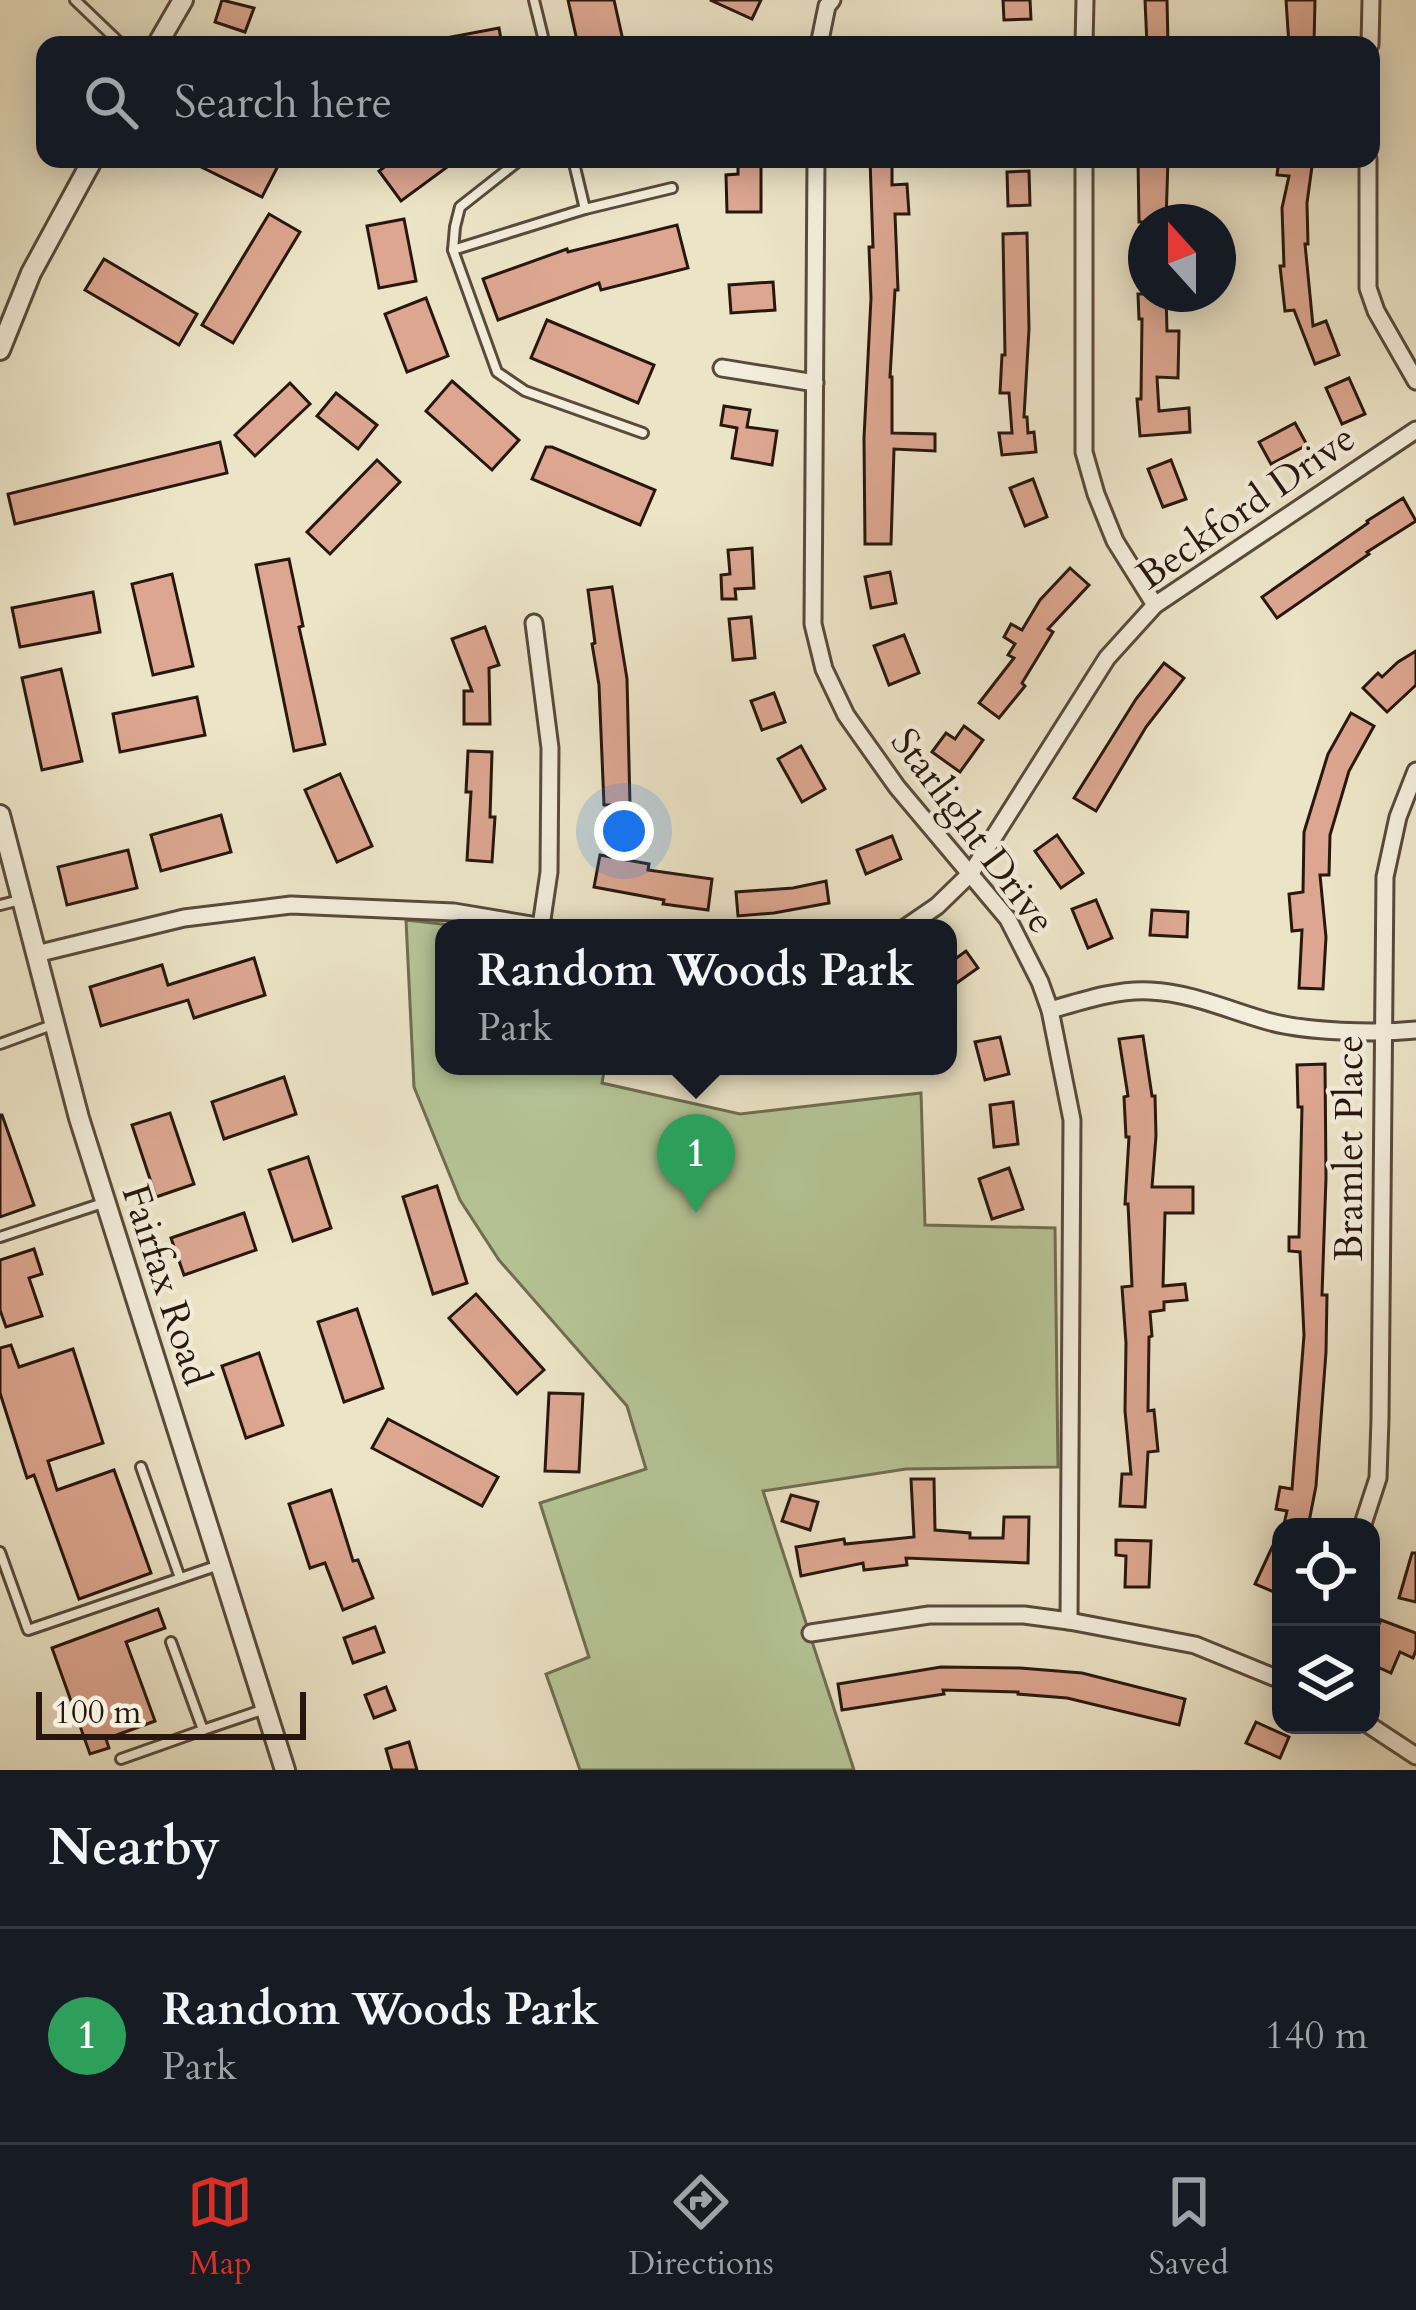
<!DOCTYPE html>
<html lang="en">
<head>
<meta charset="utf-8">
<style>
  :root { --surface:#171b24; --page:#20242c; --text:#f1f3f6; --muted:#9ea1a6; --line:#363941; --accent:#d93025 }
  body { margin:0; font-family:Cardo,serif; background:var(--page); color:var(--text) }
  .controls { position:absolute; right:36px; bottom:36px; display:grid; overflow:hidden; border-radius:24px; box-shadow:0 6px 30px #0003 }
  .controls button { width:108px; height:108px; display:grid; place-items:center; padding:0; border:0; border-bottom:3px solid var(--line); background:var(--surface); color:var(--text); font:60px sans-serif }
  .compass { position:absolute; left:1128px; top:204px; width:108px; height:108px; border-radius:50%; background:var(--surface); box-shadow:0 6px 30px #0003; rotate:339deg }
  .scale { position:absolute; left:36px; bottom:30px; width:270px; box-sizing:border-box; padding-left:12px; border:6px solid #28170e; border-top:0; font-size:33px; line-height:42px; white-space:nowrap; color:#28170e; -webkit-text-stroke:9px #f3eddb; paint-order:stroke }
  .you { position:absolute; left:624px; top:831px; width:42px; height:42px; margin:-30px; border:9px solid #fff; border-radius:50%; background:#1a73e8; box-shadow:0 0 0 18px #1a73e833 }
  .badge { display:grid; place-items:center; width:78px; height:78px; border-radius:50%; background:var(--accent); color:#fff; font-size:39px; font-weight:700 }
  .pin { position:absolute; translate:-50% -99px; filter:drop-shadow(0 3px 6px #0008) }
  .pin::after { content:''; position:absolute; top:63px; width:42px; height:36px; background:inherit; clip-path:polygon(0 0,100% 0,50% 100%) }
  .popup { position:absolute; left:435px; top:919px; width:522px; height:156px; box-sizing:border-box; display:grid; place-content:center; border-radius:24px; background:var(--surface); filter:drop-shadow(0 3px 9px #0005); font-size:39px; white-space:nowrap; color:var(--muted) }
  .popup b { font-size:45px; color:var(--text) }
  .popup::after { content:''; position:absolute; left:50%; top:100%; margin-left:-24px; border:24px solid transparent; border-top-color:var(--surface) }
  .list { margin:0; padding:0; list-style:none }
  h2 { display:flex; justify-content:space-between; align-items:center; height:156px; margin:0; padding:0 48px; font-size:51px }
  h2 small { font-size:39px; font-weight:400; color:var(--muted) }
  .list li { display:grid; grid-template-columns:78px 1fr auto; gap:36px; align-items:center; box-sizing:border-box; height:216px; padding:0 48px; border-top:3px solid var(--line) }
  .list b { display:block; font-size:45px; white-space:nowrap }
  .list p { margin:0; font-size:39px; white-space:nowrap; color:var(--muted) }
  .list em { font-size:39px; font-style:normal; color:var(--muted) }
  .icon { flex:none; width:66px; height:66px; fill:none; stroke:currentColor; stroke-width:2; stroke-linecap:round; stroke-linejoin:round }
  .map { position:relative; flex:none; width:1416px; height:1770px; overflow:hidden }
  .search { position:absolute; background:var(--surface); box-shadow:0 6px 30px #0003; left:36px; right:36px; top:36px; height:132px; display:flex; align-items:center; gap:30px; box-sizing:border-box; padding:0 42px; border-radius:24px; color:var(--muted); font-size:45px }
  .sheet { height:372px; background:var(--surface) }
  nav { display:flex; justify-content:space-around; align-items:center; box-sizing:border-box; height:168px; border-top:3px solid var(--line); background:var(--surface); font-size:33px; color:var(--muted) }
  nav a { display:grid; justify-items:center; gap:6px }
  nav .on { color:var(--accent) }
  .map>svg:first-child { display:block }
  .green { fill:#b6c597; stroke:#6f6e52; stroke-width:3 }
  .building { fill:#dca690; stroke:#28170e; stroke-width:3 }
  .lines { fill:none; stroke-linecap:round; stroke-linejoin:round }
  .service-casing { stroke:#594a3c; stroke-width:14 }
  .minor-casing { stroke:#594a3c; stroke-width:21 }
  .tertiary-casing { stroke:#594a3c; stroke-width:24 }
  .service { stroke:#f3eddb; stroke-width:8 }
  .minor { stroke:#f3eddb; stroke-width:15 }
  .tertiary { stroke:#f3eddb; stroke-width:18 }
  .labels { text-anchor:middle; dominant-baseline:central; stroke-width:9; stroke-linejoin:round; paint-order:stroke }
  .street-label { font-size:39px; fill:#28170e; stroke:#f3eddb }
</style>
</head>
<body>
<div class="map">
<svg width="1416" height="1770" viewBox="0 0 1416 1770">
  <rect width="100%" height="100%" fill="#ece4c7"/>
  <filter id="stains"><feTurbulence type="fractalNoise" baseFrequency=".00167" numOctaves="4"/><feColorMatrix values="0 0 0 0 .2 0 0 0 0 .09 0 0 0 0 .02 0 0 0 .5 -.17"/></filter>
  <radialGradient id="worn" r=".72"><stop offset=".6" stop-color="#630" stop-opacity="0"/><stop offset="1" stop-color="#630" stop-opacity=".3"/></radialGradient>
  <polygon class="green" points="406,920 477,928 444,928 444,1066 605,1066 602,1083 740,1114 921,1093 925,1225 1055,1228 1058,1467 906,1469 763,1491 854,1770 580,1770 546,1674 589,1657 540,1503 646,1469 627,1406 499,1260 460,1200 414,1087"/>
  <g class="building">
    <polygon points="222,0 254,8 245,32 215,22"/>
    <polygon points="568,0 614,0 624,45 578,45"/>
    <polygon points="710,0 761,0 752,19"/>
    <polygon points="1003,0 1030,0 1031,19 1004,20"/>
    <polygon points="1145,0 1167,0 1168,45 1147,45"/>
    <polygon points="1286,0 1315,0 1314,45 1289,45"/>
    <polygon points="499,28 502,45 447,45 446,38"/>
    <polygon points="185,159 268,159 279,164 262,197"/>
    <polygon points="395,159 458,159 401,201 379,171"/>
    <polygon points="870,159 892,159 892,185 907,184 909,214 895,214 898,290 895,290 890,377 892,377 892,433 935,434 935,451 894,449 891,544 865,544 864,438 871,298 869,247 873,247"/>
    <polygon points="1138,159 1168,159 1166,222 1139,222"/>
    <polygon points="1279,159 1313,159 1307,203 1308,244 1305,244 1313,326 1326,321 1339,355 1315,364 1294,310 1285,311 1280,266 1284,266 1282,208 1289,176 1277,175"/>
    <polygon points="738,163 761,163 761,212 727,212 726,175 738,174"/>
    <polygon points="1029,171 1030,205 1008,206 1007,172"/>
    <polygon points="269,214 300,232 233,343 202,325"/>
    <polygon points="404,219 416,281 379,288 367,226"/>
    <polygon points="677,225 688,268 601,290 599,283 498,320 483,279 567,249 568,252"/>
    <polygon points="1027,233 1029,329 1024,417 1027,417 1028,433 1034,432 1036,452 1002,455 999,433 1012,433 1009,393 1000,393 1002,355 1005,355 1003,234"/>
    <polygon points="104,259 197,314 179,345 85,290"/>
    <polygon points="773,282 775,310 731,313 729,285"/>
    <polygon points="1138,294 1166,294 1167,331 1179,331 1178,378 1157,377 1159,411 1189,408 1190,432 1140,436 1137,399 1141,399 1142,319 1139,319"/>
    <polygon points="426,298 448,356 407,372 385,314"/>
    <polygon points="547,320 654,365 638,403 531,358"/>
    <polygon points="1349,378 1365,414 1342,424 1326,388"/>
    <polygon points="452,381 519,440 492,470 426,411"/>
    <polygon points="290,383 310,404 255,456 235,435"/>
    <polygon points="336,393 377,425 358,449 317,416"/>
    <polygon points="724,406 750,410 747,427 777,431 772,465 732,458 737,428 721,425"/>
    <polygon points="1295,423 1307,445 1271,464 1259,442"/>
    <polygon points="220,442 227,473 15,524 8,494"/>
    <polygon points="546,447 552,447 655,490 640,525 532,479"/>
    <polygon points="377,460 400,482 330,554 307,532"/>
    <polygon points="1171,460 1186,499 1163,507 1148,469"/>
    <polygon points="1033,479 1047,517 1025,526 1010,488"/>
    <polygon points="1403,498 1416,521 1367,552 1369,554 1277,618 1262,597 1368,523 1367,521"/>
    <polygon points="752,548 754,588 735,589 736,599 722,599 721,575 730,574 728,550"/>
    <polygon points="289,559 303,626 299,627 325,744 294,751 256,565"/>
    <polygon points="1070,568 1089,585 1048,629 1053,632 1022,683 1025,686 999,718 979,703 1014,658 1008,655 1015,644 1004,637 1011,624 1022,630 1040,600"/>
    <polygon points="890,572 896,603 871,608 865,577"/>
    <polygon points="172,574 193,666 153,675 132,584"/>
    <polygon points="612,587 627,679 630,805 604,805 599,685 592,644 595,643 588,590"/>
    <polygon points="93,592 100,632 20,647 12,608"/>
    <polygon points="751,617 755,658 733,660 729,619"/>
    <polygon points="485,627 499,665 489,668 490,724 464,724 464,691 472,691 452,639"/>
    <polygon points="904,635 919,673 889,685 874,646"/>
    <polygon points="1416,651 1416,685 1387,712 1363,688 1378,673 1382,677 1398,662"/>
    <polygon points="1164,663 1184,678 1146,727 1096,811 1074,798 1136,699"/>
    <polygon points="61,669 82,761 42,770 22,678"/>
    <polygon points="774,693 785,722 762,730 751,701"/>
    <polygon points="197,697 205,735 120,752 113,714"/>
    <polygon points="1351,713 1374,726 1349,771 1330,835 1329,875 1320,875 1326,937 1323,989 1299,988 1302,930 1292,931 1289,894 1303,892 1304,832 1328,754"/>
    <polygon points="964,726 983,740 960,772 932,752 946,733 955,739"/>
    <polygon points="801,746 825,789 802,802 778,759"/>
    <polygon points="468,751 492,752 490,817 495,817 492,862 467,860 471,792 466,792"/>
    <polygon points="340,774 372,846 337,862 305,790"/>
    <polygon points="221,815 231,852 161,871 151,835"/>
    <polygon points="1057,835 1083,873 1061,888 1035,851"/>
    <polygon points="892,836 901,859 866,874 857,850"/>
    <polygon points="128,850 137,888 67,905 58,867"/>
    <polygon points="600,855 649,864 648,870 712,879 708,910 663,904 664,900 594,887"/>
    <polygon points="826,881 829,903 774,913 738,916 736,892 793,888"/>
    <polygon points="1096,900 1112,938 1088,948 1072,909"/>
    <polygon points="1152,910 1188,912 1187,937 1150,935"/>
    <polygon points="966,951 978,968 948,989 948,964"/>
    <polygon points="254,958 265,995 194,1018 188,1000 101,1026 90,987 162,965 168,985"/>
    <polygon points="1143,1036 1152,1096 1155,1096 1156,1136 1152,1187 1193,1187 1193,1213 1165,1213 1163,1286 1185,1284 1187,1300 1164,1302 1164,1310 1150,1312 1152,1336 1149,1337 1148,1411 1154,1410 1158,1451 1148,1452 1145,1507 1120,1506 1122,1474 1131,1474 1125,1411 1126,1343 1122,1287 1132,1286 1128,1204 1125,1204 1129,1137 1126,1137 1124,1097 1128,1096 1119,1039"/>
    <polygon points="1000,1037 1009,1074 985,1080 975,1042"/>
    <polygon points="1325,1064 1326,1178 1322,1295 1327,1295 1326,1352 1316,1486 1308,1527 1298,1527 1284,1524 1287,1511 1276,1509 1280,1487 1292,1489 1304,1335 1300,1252 1289,1251 1289,1237 1299,1237 1302,1107 1298,1107 1297,1065"/>
    <polygon points="284,1077 296,1114 224,1139 212,1102"/>
    <polygon points="1013,1102 1018,1144 994,1147 990,1105"/>
    <polygon points="170,1113 194,1184 156,1197 132,1125"/>
    <polygon points="0,1115 2,1115 34,1205 0,1217"/>
    <polygon points="308,1157 331,1228 293,1241 269,1170"/>
    <polygon points="1009,1168 1023,1209 992,1219 979,1179"/>
    <polygon points="437,1186 467,1283 433,1294 403,1197"/>
    <polygon points="244,1213 256,1250 184,1275 171,1238"/>
    <polygon points="34,1249 42,1274 29,1278 42,1316 6,1327 0,1310 0,1260"/>
    <polygon points="476,1294 544,1370 517,1394 449,1318"/>
    <polygon points="357,1309 383,1388 344,1402 318,1322"/>
    <polygon points="11,1345 19,1367 73,1349 103,1443 48,1461 57,1490 114,1470 151,1573 79,1599 34,1475 27,1478 0,1393 0,1348"/>
    <polygon points="259,1353 283,1425 246,1438 222,1366"/>
    <polygon points="549,1393 583,1394 579,1472 545,1471"/>
    <polygon points="388,1419 498,1477 482,1506 372,1448"/>
    <polygon points="911,1479 934,1479 935,1530 970,1533 970,1538 1003,1538 1004,1517 1029,1517 1028,1563 906,1558 907,1565 864,1570 863,1563 801,1576 796,1547 844,1539 845,1544 914,1537"/>
    <polygon points="331,1490 353,1561 358,1560 373,1598 343,1610 325,1563 310,1568 289,1504"/>
    <polygon points="791,1495 818,1502 810,1530 782,1521"/>
    <polygon points="1281,1528 1281,1595 1255,1584"/>
    <polygon points="1116,1540 1151,1541 1149,1587 1125,1587 1126,1556 1116,1555"/>
    <polygon points="1412,1553 1416,1553 1416,1602 1399,1598"/>
    <polygon points="158,1609 165,1628 126,1642 155,1721 106,1739 109,1748 90,1754 52,1648"/>
    <polygon points="1381,1620 1416,1633 1416,1650 1413,1658 1400,1652 1391,1673 1371,1664 1371,1642"/>
    <polygon points="375,1627 384,1652 353,1663 344,1638"/>
    <polygon points="941,1667 1020,1668 1082,1673 1185,1699 1179,1725 1067,1698 1018,1694 1018,1692 943,1690 944,1694 842,1710 838,1684"/>
    <polygon points="386,1687 395,1710 374,1718 365,1695"/>
    <polygon points="1256,1722 1289,1737 1280,1758 1246,1743"/>
    <polygon points="409,1742 417,1770 392,1770 386,1749"/>
  </g>
  <g class="lines">
    <g class="service-casing">
      <g id="service">
        <polyline points="75,0 122,45"/>
        <polyline points="534,0 545,45"/>
        <polyline points="521,159 460,207 455,227 453,250 497,372 525,391 643,433"/>
        <polyline points="573,159 585,209"/>
        <polyline points="453,250 585,209 672,188"/>
        <polyline points="0,905 20,900"/>
        <polyline points="0,1044 52,1025"/>
        <polyline points="0,1237 103,1203"/>
        <polyline points="141,1467 180,1578"/>
        <polyline points="0,1552 28,1630 219,1565"/>
        <polyline points="171,1642 203,1730 265,1709"/>
        <polyline points="121,1759 203,1730"/>
      </g>
    </g>
    <g class="minor-casing">
      <g id="minor">
        <polyline points="819,45 827,6 832,0"/>
        <polyline points="1084,45 1085,0"/>
        <polyline points="1370,45 1371,0"/>
        <polyline points="816,159 813,624 824,669 846,715 897,787 1008,919 1040,982 1050,1010 1072,1120 1069,1621"/>
        <polyline points="1084,159 1084,452 1096,494 1115,541 1155,605"/>
        <polyline points="1368,159 1368,288 1376,311 1416,381"/>
        <polyline points="722,368 815,383"/>
        <polyline points="534,623 550,748 549,872 541,926"/>
        <polyline points="905,928 937,906 971,873 1107,658 1155,605 1416,430"/>
        <polyline points="36,954 184,918 291,905 454,912 549,928"/>
        <path d="M1050 1010C1082 1001 1117 989 1150 991 1192 993 1228 1010 1267 1021 1306 1032 1376 1034 1416 1030"/>
        <polyline points="1362,1527 1378,1478 1380,1419 1385,877 1398,817 1416,771"/>
        <polyline points="811,1633 929,1615 1024,1615 1069,1621 1195,1645 1281,1680"/>
        <polyline points="1369,1725 1416,1756"/>
      </g>
    </g>
    <g class="tertiary-casing">
      <g id="tertiary">
        <polyline points="157,45 183,0"/>
        <polyline points="0,350 31,273 93,159"/>
        <polyline points="0,815 79,1118 285,1770"/>
      </g>
    </g>
    <use href="#service" class="service"/>
    <use href="#minor" class="minor"/>
    <use href="#tertiary" class="tertiary"/>
  </g>
  <g class="labels">
    <g class="street-label">
      <text transform="translate(1246 507) rotate(-35)">Beckford Drive</text>
      <text transform="translate(973 831) rotate(53)">Starlight Drive</text>
      <text transform="translate(1349 1148) rotate(-90)">Bramlet Place</text>
      <text transform="translate(166 1285) rotate(72)">Fairfax Road</text>
    </g>
  </g>
  <rect width="100%" height="100%" filter="url(#stains)"/>
  <rect width="100%" height="100%" fill="url(#worn)"/>
</svg>
<div class="controls">
<button><svg class="icon" aria-label="locate" viewBox="0 0 24 24"><circle cx="12" cy="12" r="6"/><path d="M12 2v4M12 18v4M2 12h4M18 12h4"/></svg></button>
<button><svg class="icon" aria-label="layers" viewBox="0 0 24 24"><path d="M12 4l9 5-9 5-9-5zM3 14l9 5 9-5"/></svg></button>
</div>
<svg class="compass" viewBox="-18 -18 36 36"><path d="M0-13l5 13h-10z" fill="#e53935"/><path d="M0 13l5-13h-10z" fill="#9ea1a6"/></svg>
<div class="scale">100 m</div>
<div class="you"></div>
<div class="pin badge" style="left:696px;top:1213px;background:#2e9e5b">1</div>
<div class="popup"><b>Random Woods Park</b>Park</div>
<div class="search"><svg class="icon" aria-label="search" viewBox="0 0 24 24"><circle cx="10" cy="10" r="6"/><path d="M15 15l6 6"/></svg>Search here</div>
</div>
<section class="sheet">
<h2>Nearby<small></small></h2>
<ul class="list">
<li><span class="badge" style="background:#2e9e5b">1</span><div><b>Random Woods Park</b><p>Park</p></div><em>140 m</em></li>
</ul>
</section>
<nav>
<a class="on"><svg class="icon" aria-label="map" viewBox="0 0 24 24"><path d="M3 6l6-2 6 2 6-2v14l-6 2-6-2-6 2zM9 4v14M15 6v14"/></svg>Map</a>
<a><svg class="icon" aria-label="directions" viewBox="0 0 24 24"><path d="M12 3l9 9-9 9-9-9zM9 14v-3h6M13 9l2 2-2 2"/></svg>Directions</a>
<a><svg class="icon" aria-label="saved" viewBox="0 0 24 24"><path d="M7 4h10v16l-5-4-5 4z"/></svg>Saved</a>
</nav>
</body>
</html>
